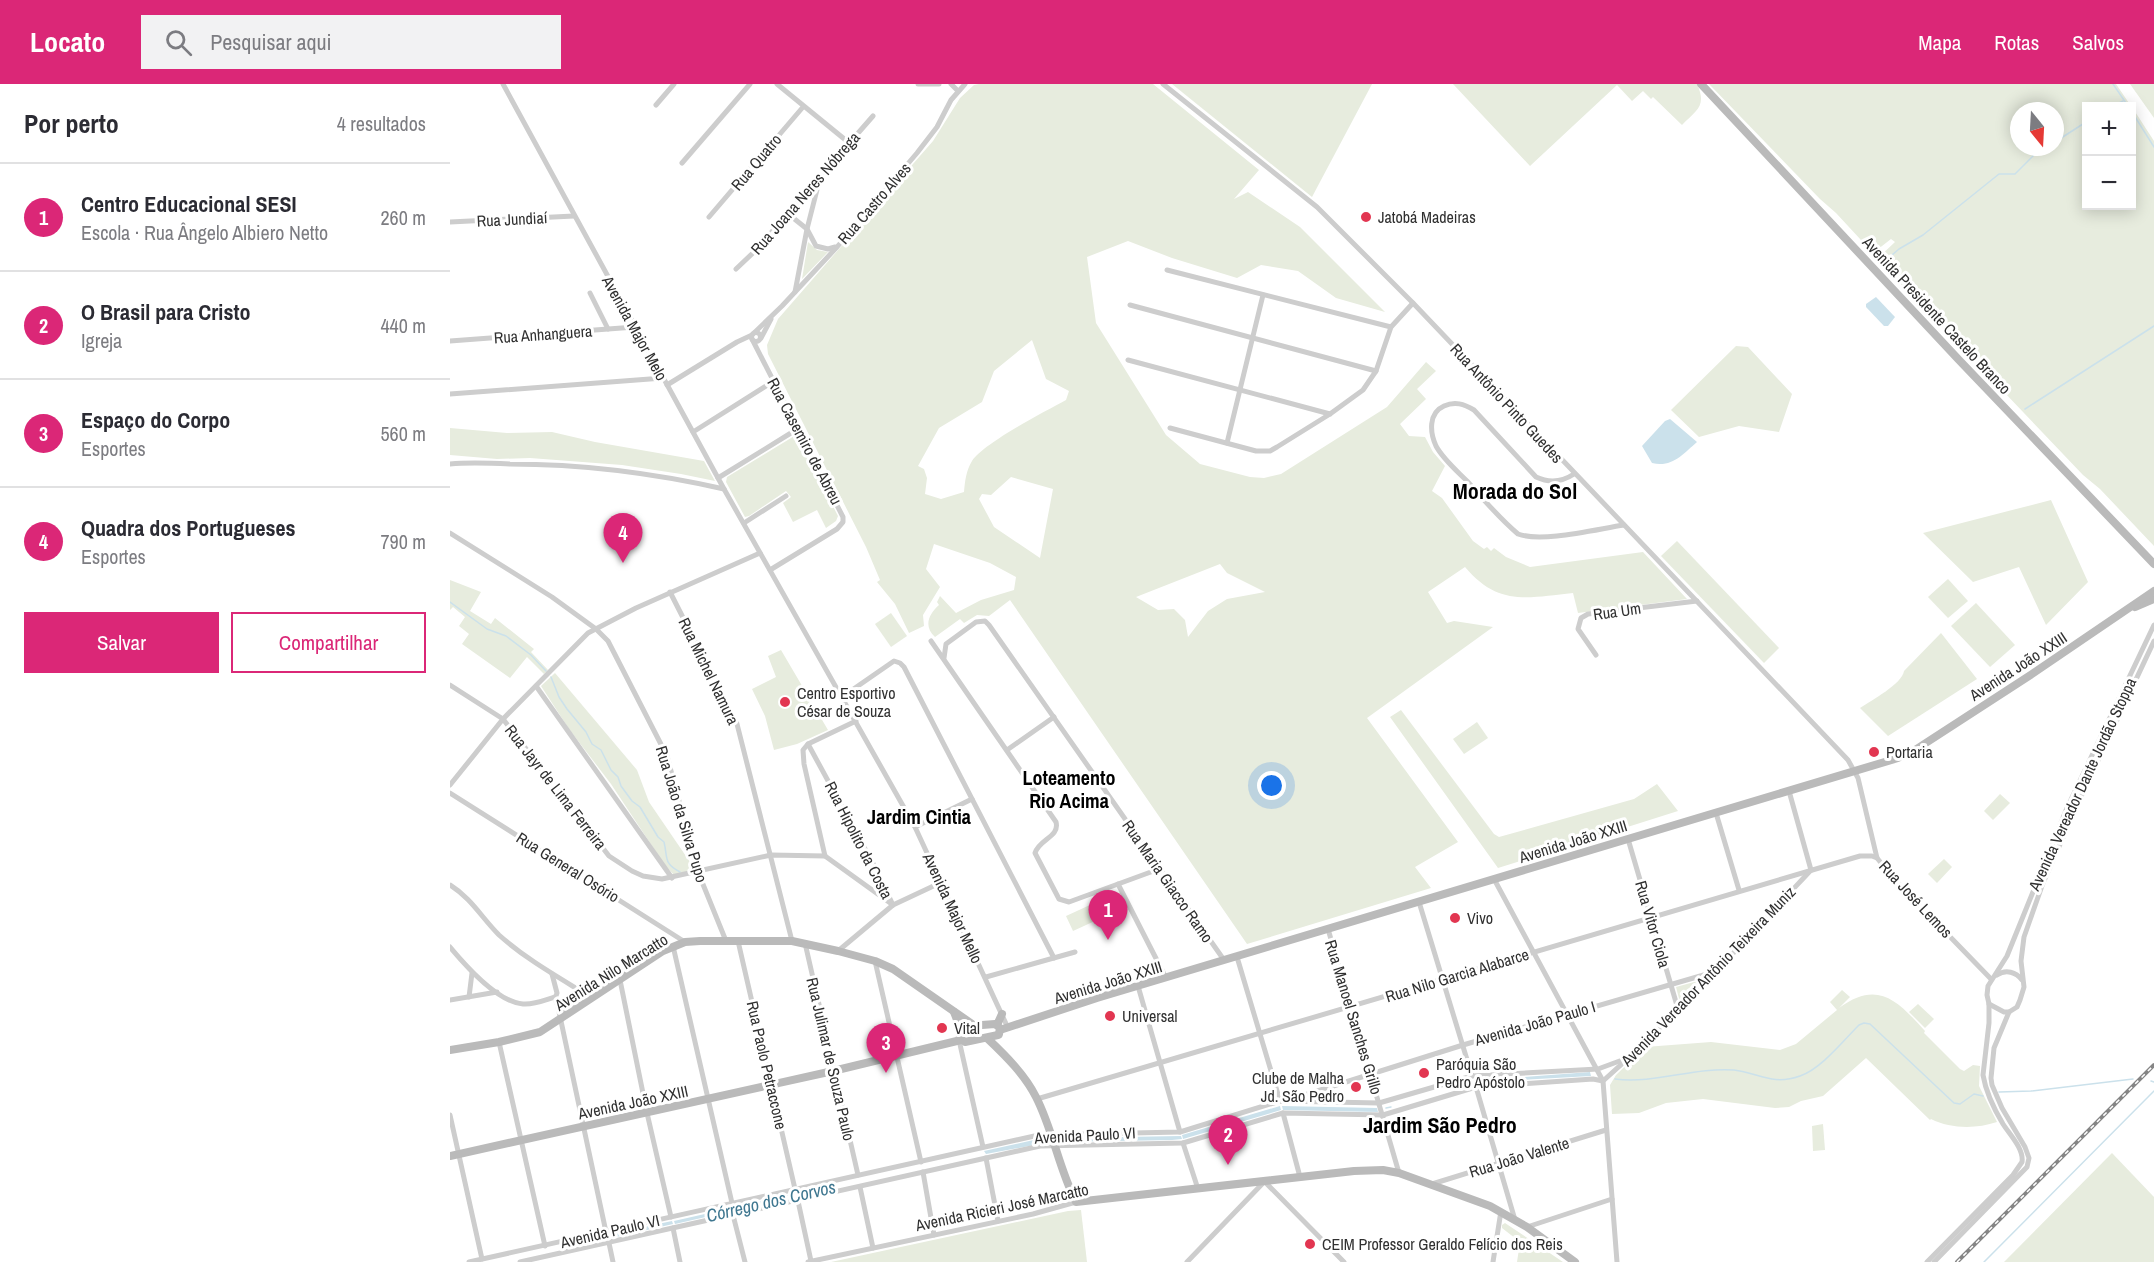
<!DOCTYPE html>
<html lang="pt">
<head>
<meta charset="utf-8">
<style>
  :root { --surface:#fff; --page:#f2f2f3; --text:#2b2b33; --muted:#7c7c81; --line:#e1e1e2; --accent:#db2777 }
  body { margin:0; font-family:"Archivo Narrow",sans-serif; background:var(--page); color:var(--text) }
  .controls { position:absolute; right:18px; top:18px; display:grid; overflow:hidden; border-radius:0px; box-shadow:0 3px 15px #0003 }
  .controls button { width:54px; height:54px; display:grid; place-items:center; padding:0; border:0; border-bottom:2px solid var(--line); background:var(--surface); color:var(--text); font:30px sans-serif }
  .compass { position:absolute; left:1560px; top:18px; width:54px; height:54px; border-radius:50%; background:var(--surface); box-shadow:0 3px 15px #0003; rotate:162deg }
  .you { position:absolute; left:822px; top:702px; width:21px; height:21px; margin:-15px; border:4px solid #fff; border-radius:50%; background:#1a73e8; box-shadow:0 0 0 9px #1a73e833 }
  .badge { display:grid; place-items:center; width:39px; height:39px; border-radius:50%; background:var(--accent); color:#fff; font-size:20px; font-weight:700 }
  .pin { position:absolute; translate:-50% -50px; filter:drop-shadow(0 2px 3px #0008) }
  .pin::after { content:''; position:absolute; top:32px; width:21px; height:18px; background:inherit; clip-path:polygon(0 0,100% 0,50% 100%) }
  .list { margin:0; padding:0; list-style:none }
  h2 { display:flex; justify-content:space-between; align-items:center; height:78px; margin:0; padding:0 24px; font-size:26px }
  h2 small { font-size:20px; font-weight:400; color:var(--muted) }
  .list li { display:grid; grid-template-columns:39px 1fr auto; gap:18px; align-items:center; box-sizing:border-box; height:108px; padding:0 24px; border-top:2px solid var(--line) }
  .list b { display:block; font-size:22px; white-space:nowrap }
  .list p { margin:0; font-size:20px; white-space:nowrap; color:var(--muted) }
  .list em { font-size:20px; font-style:normal; color:var(--muted) }
  .actions { display:flex; gap:12px; padding:18px 24px }
  .actions a { flex:1; padding:14px 0; border:2px solid var(--accent); border-radius:0px; text-align:center; font-size:21px; color:var(--accent) }
  .actions .main { background:var(--accent); color:#fff }
  .icon { flex:none; width:33px; height:33px; fill:none; stroke:currentColor; stroke-width:2; stroke-linecap:round; stroke-linejoin:round }
  .map { position:relative; flex:none; width:1704px; height:1178px; overflow:hidden }
  header { display:flex; align-items:center; gap:36px; box-sizing:border-box; height:84px; padding:0 30px; background:var(--accent); color:#fff }
  header strong { font-size:28px }
  nav { display:flex; gap:33px; margin-inline-start:auto; font-size:21px }
  .search { width:420px; height:54px; background:var(--page); display:flex; align-items:center; gap:15px; box-sizing:border-box; padding:0 21px; border-radius:0px; color:var(--muted); font-size:22px }
  main { display:flex }
  aside { flex:1; background:var(--surface) }
  .map>svg:first-child { display:block }
  .green { fill:#e7ecde; fill-rule:evenodd }
  .water { fill:#cbe1eb }
  .lines { fill:none; stroke-linecap:round; stroke-linejoin:round }
  .stream { stroke:#cbe1eb; stroke-width:1.5 }
  .street { stroke:#cdcdcd; stroke-width:5 }
  .secondary { stroke:#bababa; stroke-width:8 }
  .rail-casing { stroke:#858585; stroke-width:4 }
  .rail { stroke:#fff; stroke-width:1.5; stroke-dasharray:4.5; stroke-linecap:butt }
  .poi-dot { fill:#e23651; stroke:#fff; stroke-width:2 }
  .labels { text-anchor:middle; dominant-baseline:central; stroke-width:6; stroke-linejoin:round; paint-order:stroke }
  .street-label { font-size:16px; fill:#303030; stroke:#fff }
  .poi-label { font-size:16px; fill:#303030; stroke:#fff; text-anchor:start }
  .water-label { font-size:18px; font-style:italic; fill:#3f7790; stroke:#fff }
  .quarter-label { font-size:20px; font-weight:bold; fill:#000; stroke:#fff }
  .district-label { font-size:22px; font-weight:bold; fill:#000; stroke:#fff }
</style>
</head>
<body>
<header>
<strong>Locato</strong>
<div class="search"><svg class="icon" aria-label="search" viewBox="0 0 24 24"><circle cx="10" cy="10" r="6"/><path d="M15 15l6 6"/></svg>Pesquisar aqui</div>
<nav><a>Mapa</a><a>Rotas</a><a>Salvos</a></nav>
</header>
<main>
<aside>
<h2>Por perto<small>4 resultados</small></h2>
<ul class="list">
<li><span class="badge">1</span><div><b>Centro Educacional SESI</b><p>Escola · Rua Ângelo Albiero Netto</p></div><em>260 m</em></li>
<li><span class="badge">2</span><div><b>O Brasil para Cristo</b><p>Igreja</p></div><em>440 m</em></li>
<li><span class="badge">3</span><div><b>Espaço do Corpo</b><p>Esportes</p></div><em>560 m</em></li>
<li><span class="badge">4</span><div><b>Quadra dos Portugueses</b><p>Esportes</p></div><em>790 m</em></li>
</ul>
<div class="actions"><a class="main">Salvar</a><a>Compartilhar</a></div>
</aside>
<div class="map">
<svg width="1704" height="1178" viewBox="0 0 1704 1178">
  <rect width="100%" height="100%" fill="#fff"/>
  <g class="green">
    <path d="M529 0H703L809 86 784 115 798 108 850 143 935 228 886 214 848 187 811 181 787 194 722 174 678 157 637 173 646 239 716 351 750 380 800 393 814 394 831 390 937 323 976 278 986 287 967 305 976 315 950 340 959 352 975 353 983 368 995 382 982 407 992 414 1023 457 1034 465 1037 463 1041 467 1044 464 1056 473 1080 483 1193 468 1237 515 1128 529 1123 509C1076 514 1048 522 1015 483L978 508 997 539 1004 537 1043 543 917 634 1008 758 965 783 981 804 797 860 560 516 539 532 527 531 514 539 510 535 485 553C473 542 479 530 489 521L487 518 490 512 506 529 531 516 564 506 566 493 540 479 484 460 476 485 490 503 473 531 474 542 459 549 445 520 427 498 430 496 416 463 318 270 317 261 328 235 483 57 510 14 524 1ZM582 256 596 295 619 307 616 316C594 328 534 359 522 377 516 387 515 397 514 408L491 415 475 410 477 394 474 385 468 382 489 344 532 318 544 287ZM561 393 603 405 590 474 544 443 529 415 532 410 541 411ZM770 480 777 489 815 508 777 515 758 527 738 553 735 536 724 525 708 526 686 513Z"/>
    <polygon points="722,0 922,0 862,113"/>
    <path d="M1003 0H1247C1257 22 1247 26 1232 41L1203 13 1201 15 1193 7 1182 17 1167 1 1080 82Z"/>
    <path d="M1259 0H1666L1681 22H1636V122H1682V23L1704 57V462L1650 405 1633 391 1427 175 1445 158 1441 155 1423 169 1386 129 1370 115ZM1569 27H1605V63H1569Z"/>
    <polygon points="1680,0 1704,0 1704,34"/>
    <polygon points="358,158 367,166 378,168 352,195"/>
    <polygon points="1286,262 1298,263 1342,310 1329,348 1289,342 1249,353 1221,326"/>
    <polygon points="0,344 57,349 102,348 145,358 254,377 265,397 231,390 172,381 80,374 47,375 0,371"/>
    <polygon points="346,351 388,432 386,437 376,444 367,426 343,438 333,419 341,413 336,407 299,432 295,433 276,398 277,393"/>
    <polygon points="1601,416 1638,498 1596,541 1569,483 1523,498 1473,449"/>
    <polygon points="1227,457 1329,564 1314,579 1211,472"/>
    <polygon points="1498,495 1518,517 1498,534 1478,513"/>
    <polygon points="0,496 31,508 20,527 41,540 45,534 84,565 81,568 98,586 94,590 77,573 60,594 12,560 19,550 9,542 15,533 3,523 0,526"/>
    <polygon points="1526,519 1565,561 1540,583 1501,542"/>
    <polygon points="441,529 457,552 441,563 425,540"/>
    <path d="M1491 549 1527 595 1438 652 1410 624C1422 616 1452 600 1454 587Z"/>
    <polygon points="331,566 378,646 347,660 324,666 315,632 302,605 326,593 318,572"/>
    <polygon points="105,589 187,686 199,718 242,781 238,788 224,791 214,780 161,700 119,645 91,602"/>
    <polygon points="951,626 1044,750 1049,753 1184,715 1207,700 1228,727 1048,784 940,633"/>
    <polygon points="1027,638 1038,654 1014,670 1003,655"/>
    <polygon points="1550,710 1560,719 1543,736 1534,727"/>
    <polygon points="1494,775 1502,783 1487,799 1478,790"/>
    <polygon points="640,821 647,836 623,847 616,832"/>
    <polygon points="1255,895 1230,918 1226,903"/>
    <path d="M1392 906 1400 913 1389 924C1428 895 1448 917 1475 947L1474 949 1510 985 1514 987 1523 981 1530 982 1529 1002 1547 1038C1526 1045 1501 1045 1481 1035L1480 1036 1416 974 1373 1012 1351 1017 1339 1023 1325 1024 1253 1015 1216 1019 1189 1029 1162 1030 1160 1001 1166 991 1195 963 1261 958 1330 966 1346 960 1387 926 1380 918Z"/>
    <polygon points="1468,920 1484,935 1475,944 1459,928"/>
    <polygon points="1373,1040 1375,1066 1363,1067 1362,1042"/>
    <polygon points="1662,1069 1704,1113 1704,1178 1554,1178"/>
    <polygon points="631,1126 637,1178 381,1178 618,1127"/>
    <polygon points="1055,1139 1113,1178 1067,1178 1070,1158 1052,1144 1052,1141"/>
  </g>
  <g class="water">
    <polygon points="1426,213 1445,233 1438,242 1434,242 1416,223 1416,220"/>
    <path d="M1220 335 1247 358C1233 370 1222 384 1202 379L1192 362 1215 337Z"/>
    <polygon points="1140,988 1141,992 1033,998 1020,1001 1019,997"/>
    <polygon points="830,1022 831,1026 733,1055 732,1051"/>
    <polygon points="832,1022 927,1024 928,1028 833,1026"/>
    <polygon points="731,1052 732,1055 722,1056 611,1058 610,1054"/>
    <polygon points="588,1055 593,1055 595,1059 536,1070 534,1067"/>
    <polygon points="342,1110 343,1113 225,1140 224,1137"/>
    <polygon points="222,1137 223,1140 158,1155 157,1151"/>
  </g>
  <g class="lines">
    <g class="stream">
      <polyline points="1663,0 1678,22"/>
      <polyline points="1663,22 1673,17"/>
      <polyline points="1682,28 1704,63"/>
      <polyline points="1605,58 1636,38"/>
      <polyline points="1435,177 1449,165 1473,151 1549,90 1565,90 1585,70 1589,63"/>
      <polyline points="1575,325 1704,242"/>
      <polyline points="0,518 37,545 56,552 81,571 96,587"/>
      <path d="M101 593 109 613 117 625 136 648 142 660 151 666 161 686 168 693 171 702 182 717 190 723 208 753 214 758C218 774 213 779 230 788"/>
      <path d="M1165 995C1205 1000 1244 983 1284 986 1309 989 1322 1002 1350 992 1371 985 1393 957 1409 941L1414 939 1420 940 1504 1019 1510 1020 1524 1010 1533 1012"/>
      <polyline points="1701,997 1704,998"/>
      <polyline points="1549,1008 1581,1007 1683,995"/>
      <polyline points="936,1024 941,1023"/>
      <polyline points="1534,1178 1704,1007"/>
    </g>
    <g class="street">
      <polyline points="53,0 274,405 465,743 558,944"/>
      <polyline points="327,0 398,58"/>
      <polyline points="468,0 489,0"/>
      <polyline points="501,0 508,7"/>
      <polyline points="713,0 867,123 963,219 1398,676 1408,694 1427,774 1446,797 1541,895"/>
      <polyline points="206,21 224,0"/>
      <polyline points="232,79 300,0"/>
      <polyline points="337,129 357,145 366,162 378,165 385,163"/>
      <polyline points="259,133 353,23"/>
      <polyline points="0,138 124,132"/>
      <polyline points="286,185 305,167 423,32"/>
      <polyline points="717,186 941,243"/>
      <polyline points="345,208 357,145 370,94"/>
      <polyline points="140,209 158,245"/>
      <polyline points="680,221 926,287"/>
      <circle cx="306" cy="253" r="4.5"/>
      <polyline points="304,249 332,222 387,163 467,69 487,43 501,16 515,0"/>
      <polyline points="311,254 321,235"/>
      <polyline points="302,255 393,433 393,438 387,445 320,486"/>
      <polyline points="0,257 185,243"/>
      <polyline points="678,276 880,330"/>
      <polyline points="217,301 287,258 302,251"/>
      <polyline points="0,310 213,294"/>
      <polyline points="720,344 806,367 820,367 827,363 880,330 913,306 926,287 941,243 963,219"/>
      <polyline points="243,348 324,297"/>
      <polyline points="777,359 813,211"/>
      <path d="M0 380C20 378 40 379 60 380 133 380 203 389 274 405"/>
      <path d="M1124 390C1112 398 1099 399 1086 393L1024 326C1014 320 1005 317 994 322 978 329 980 349 986 362 993 375 1006 386 1017 397 1033 415 1049 434 1068 450 1092 459 1147 445 1174 441"/>
      <polyline points="268,394 349,344"/>
      <polyline points="294,439 336,412"/>
      <polyline points="0,449 102,513 146,545 158,557 217,672 248,788 276,857"/>
      <polyline points="220,508 287,640 342,857"/>
      <path d="M481 557 606 738C610 753 589 755 585 769L609 815 619 818 709 785"/>
      <polyline points="1146,571 1128,545 1131,534 1138,530 1247,517"/>
      <polyline points="494,574 496,560 526,538 535,537 539,541 774,876"/>
      <polyline points="0,601 53,635 159,772 182,787 193,792 212,795 321,771 375,772 443,821"/>
      <polyline points="86,602 222,794"/>
      <polyline points="392,613 444,577 450,579 454,583 604,874"/>
      <polyline points="358,660 426,785 442,819"/>
      <polyline points="557,666 604,633"/>
      <polyline points="0,701 53,635 138,549 186,524 310,469"/>
      <polyline points="1339,707 1361,786"/>
      <polyline points="0,709 235,858"/>
      <polyline points="1266,729 1289,806"/>
      <polyline points="465,743 522,715"/>
      <polyline points="1178,755 1228,925"/>
      <polyline points="375,772 354,680 353,666 358,660 406,637"/>
      <polyline points="1044,795 1153,997 1167,1178"/>
      <polyline points="668,800 716,894"/>
      <path d="M0 801C21 814 32 834 49 851 77 876 110 894 142 914"/>
      <polyline points="969,818 1022,992"/>
      <polyline points="878,845 949,1089"/>
      <polyline points="288,857 345,1105"/>
      <polyline points="355,859 408,1091"/>
      <polyline points="223,862 282,1119"/>
      <path d="M0 863C15 881 48 918 73 920 84 921 95 916 105 913"/>
      <polyline points="388,867 443,821 492,798"/>
      <polyline points="787,873 830,1017"/>
      <polyline points="425,877 471,1078"/>
      <path d="M102 890 107 909C103 918 109 925 116 931"/>
      <path d="M1547 891C1556 885 1566 888 1572 896"/>
      <polyline points="536,893 625,868"/>
      <polyline points="170,896 197,1029 221,1133"/>
      <polyline points="688,902 730,1048"/>
      <polyline points="19,913 22,889"/>
      <polyline points="0,916 47,908"/>
      <polyline points="1539,920 1554,928 1559,928"/>
      <polyline points="108,923 156,1148"/>
      <polyline points="509,956 533,1063"/>
      <polyline points="49,958 95,1162"/>
      <polyline points="1026,1003 1065,1136"/>
      <polyline points="587,1015 1410,772 1422,772 1427,774"/>
      <polyline points="842,1015 1013,961 1264,888"/>
      <polyline points="833,1029 850,1093"/>
      <polyline points="0,1031 32,1175"/>
      <polyline points="733,1059 748,1105"/>
      <polyline points="536,1074 548,1137"/>
      <polyline points="473,1088 484,1151"/>
      <polyline points="815,1098 894,1178"/>
      <polyline points="982,1100 1156,1046"/>
      <polyline points="410,1103 423,1164"/>
      <polyline points="348,1117 361,1177"/>
      <polyline points="283,1131 295,1178"/>
      <polyline points="1077,1143 1162,1115"/>
      <polyline points="223,1144 230,1178"/>
      <polyline points="159,1159 163,1178"/>
      <polyline points="19,1178 589,1051 730,1048 830,1017 929,1019 1022,992 1148,985 1175,975"/>
      <path d="M70 1178 590 1062 733 1059 833 1029 933 1031 1026 1003 1143 995 1153 997C1227 931 1294 858 1361 786"/>
      <polyline points="358,1178 583,1130 626,1118"/>
      <polyline points="737,1178 814,1098"/>
      <polyline points="1043,1178 1051,1127"/>
      <path d="M1477 1178 1563 1091 1572 1078C1574 1065 1560 1051 1553 1040 1544 1025 1536 1009 1533 991L1539 939V920L1537 911 1538 902 1557 872 1617 724 1704 541"/>
      <polyline points="1484,1178 1577,1083 1579,1074 1575,1063 1552,1024 1542,1001 1541,994 1544,964 1559,928 1567,923 1570,916 1574,903 1571,877 1574,853 1593,799 1629,717 1704,557"/>
    </g>
    <g class="secondary">
      <polyline points="1251,0 1509,276 1704,480"/>
      <polyline points="1685,523 1704,515"/>
      <polyline points="504,928 509,941 510,954 515,958 548,951"/>
      <polyline points="547,941 552,930"/>
      <polyline points="550,946 647,914 1448,674 1465,666 1582,590 1704,507"/>
      <polyline points="511,949 519,942 545,940 550,944 549,950"/>
      <path d="M538 955C556 972 575 991 586 1013 603 1046 609 1085 626 1118L904 1087 933 1086 949 1089 1040 1122 1077 1143 1125 1178"/>
      <polyline points="0,966 49,958 90,948 213,867 235,858 250,857 342,857 388,867 425,877 443,885 525,942"/>
      <polyline points="0,1072 383,987 511,956"/>
    </g>
    <g class="rail-casing">
      <polyline id="rail" points="1507,1178 1704,981"/>
    </g>
    <use href="#rail" class="rail"/>
  </g>
  <g class="poi-dot">
    <circle cx="916" cy="133" r="6"/>
    <circle cx="335" cy="618" r="6"/>
    <circle cx="1424" cy="668" r="6"/>
    <circle cx="1005" cy="834" r="6"/>
    <circle cx="660" cy="932" r="6"/>
    <circle cx="492" cy="944" r="6"/>
    <circle cx="974" cy="989" r="6"/>
    <circle cx="906" cy="1003" r="6"/>
    <circle cx="860" cy="1160" r="6"/>
  </g>
  <g class="labels">
    <g class="street-label">
      <text transform="translate(306 78) rotate(-50)">Rua Quatro</text>
      <text transform="translate(355 109) rotate(-49)">Rua Joana Neres Nóbrega</text>
      <text transform="translate(424 119) rotate(-49)">Rua Castro Alves</text>
      <text transform="translate(62 135) rotate(-3)">Rua Jundiaí</text>
      <text transform="translate(1487 231) rotate(47)">Avenida Presidente Castelo Branco</text>
      <text transform="translate(185 244) rotate(61)">Avenida Major Melo</text>
      <text transform="translate(93 250) rotate(-4)">Rua Anhanguera</text>
      <text transform="translate(1057 319) rotate(47)">Rua Antônio Pinto Guedes</text>
      <text transform="translate(355 357) rotate(62)">Rua Casemiro de Abreu</text>
      <text transform="translate(1167 527) rotate(-8)">Rua Um</text>
      <text transform="translate(1568 582) rotate(-33)">Avenida João XXIII</text>
      <text transform="translate(259 587) rotate(64)">Rua Michel Namura</text>
      <text transform="translate(1632 700) rotate(-65)">Avenida Vereador Dante Jordão Stoppa</text>
      <text transform="translate(106 703) rotate(52)">Rua Jayr de Lima Ferreira</text>
      <text transform="translate(232 730) rotate(73)">Rua João da Silva Pupo</text>
      <text transform="translate(409 756) rotate(63)">Rua Hipolito da Costa</text>
      <text transform="translate(1123 757) rotate(-17)">Avenida João XXIII</text>
      <text transform="translate(118 783) rotate(32)">Rua General Osório</text>
      <text transform="translate(718 797) rotate(55)">Rua Maria Giacco Ramo</text>
      <text transform="translate(1466 815) rotate(47)">Rua José Lemos</text>
      <text transform="translate(503 824) rotate(65)">Avenida Major Mello</text>
      <text transform="translate(1203 840) rotate(74)">Rua Vitor Ciola</text>
      <text transform="translate(161 888) rotate(-32)">Avenida Nilo Marcatto</text>
      <text transform="translate(1007 891) rotate(-17)">Rua Nilo Garcia Alabarce</text>
      <text transform="translate(1258 892) rotate(-46)">Avenida Vereador Antônio Teixeira Muniz</text>
      <text transform="translate(658 898) rotate(-17)">Avenida João XXIII</text>
      <text transform="translate(904 933) rotate(73)">Rua Manoel Sanches Grillo</text>
      <text transform="translate(1085 939) rotate(-16)">Avenida João Paulo I</text>
      <text transform="translate(381 975) rotate(77)">Rua Julimar de Souza Paulo</text>
      <text transform="translate(317 981) rotate(77)">Rua Paolo Petraccone</text>
      <text transform="translate(183 1018) rotate(-12)">Avenida João XXIII</text>
      <text transform="translate(635 1051) rotate(-3)">Avenida Paulo VI</text>
      <text transform="translate(1069 1073) rotate(-17)">Rua João Valente</text>
      <text transform="translate(552 1123) rotate(-12)">Avenida Ricieri José Marcatto</text>
      <text transform="translate(160 1147) rotate(-13)">Avenida Paulo VI</text>
    </g>
    <g class="poi-label">
      <text x="928" y="133">Jatobá Madeiras</text>
      <text x="347" y="609">Centro Esportivo<tspan x="347" dy="18">César de Souza</tspan></text>
      <text x="1436" y="668">Portaria</text>
      <text x="1017" y="834">Vivo</text>
      <text x="672" y="932">Universal</text>
      <text x="504" y="944">Vital</text>
      <text x="986" y="980">Paróquia São<tspan x="986" dy="18">Pedro Apóstolo</tspan></text>
      <text x="894" y="994" text-anchor="end">Clube de Malha<tspan x="894" dy="18">Jd. São Pedro</tspan></text>
      <text x="872" y="1160">CEIM Professor Geraldo Felício dos Reis</text>
    </g>
    <g class="water-label">
      <text transform="translate(321 1117) rotate(-13)">Córrego dos Corvos</text>
    </g>
    <g class="quarter-label">
      <text x="619" y="693">Loteamento<tspan x="619" dy="23">Rio Acima</tspan></text>
      <text x="469" y="732">Jardim Cintia</text>
    </g>
    <g class="district-label">
      <text x="1065" y="407">Morada do Sol</text>
      <text x="990" y="1041">Jardim São Pedro</text>
    </g>
  </g>
</svg>
<div class="controls">
<button>+</button>
<button>−</button>
</div>
<svg class="compass" viewBox="-18 -18 36 36"><path d="M0-13l5 13h-10z" fill="#e53935"/><path d="M0 13l5-13h-10z" fill="#7c7c81"/></svg>
<div class="you"></div>
<div class="pin badge" style="left:658px;top:856px">1</div>
<div class="pin badge" style="left:778px;top:1081px">2</div>
<div class="pin badge" style="left:436px;top:989px">3</div>
<div class="pin badge" style="left:173px;top:479px">4</div>
</div>
</main>
</body>
</html>
